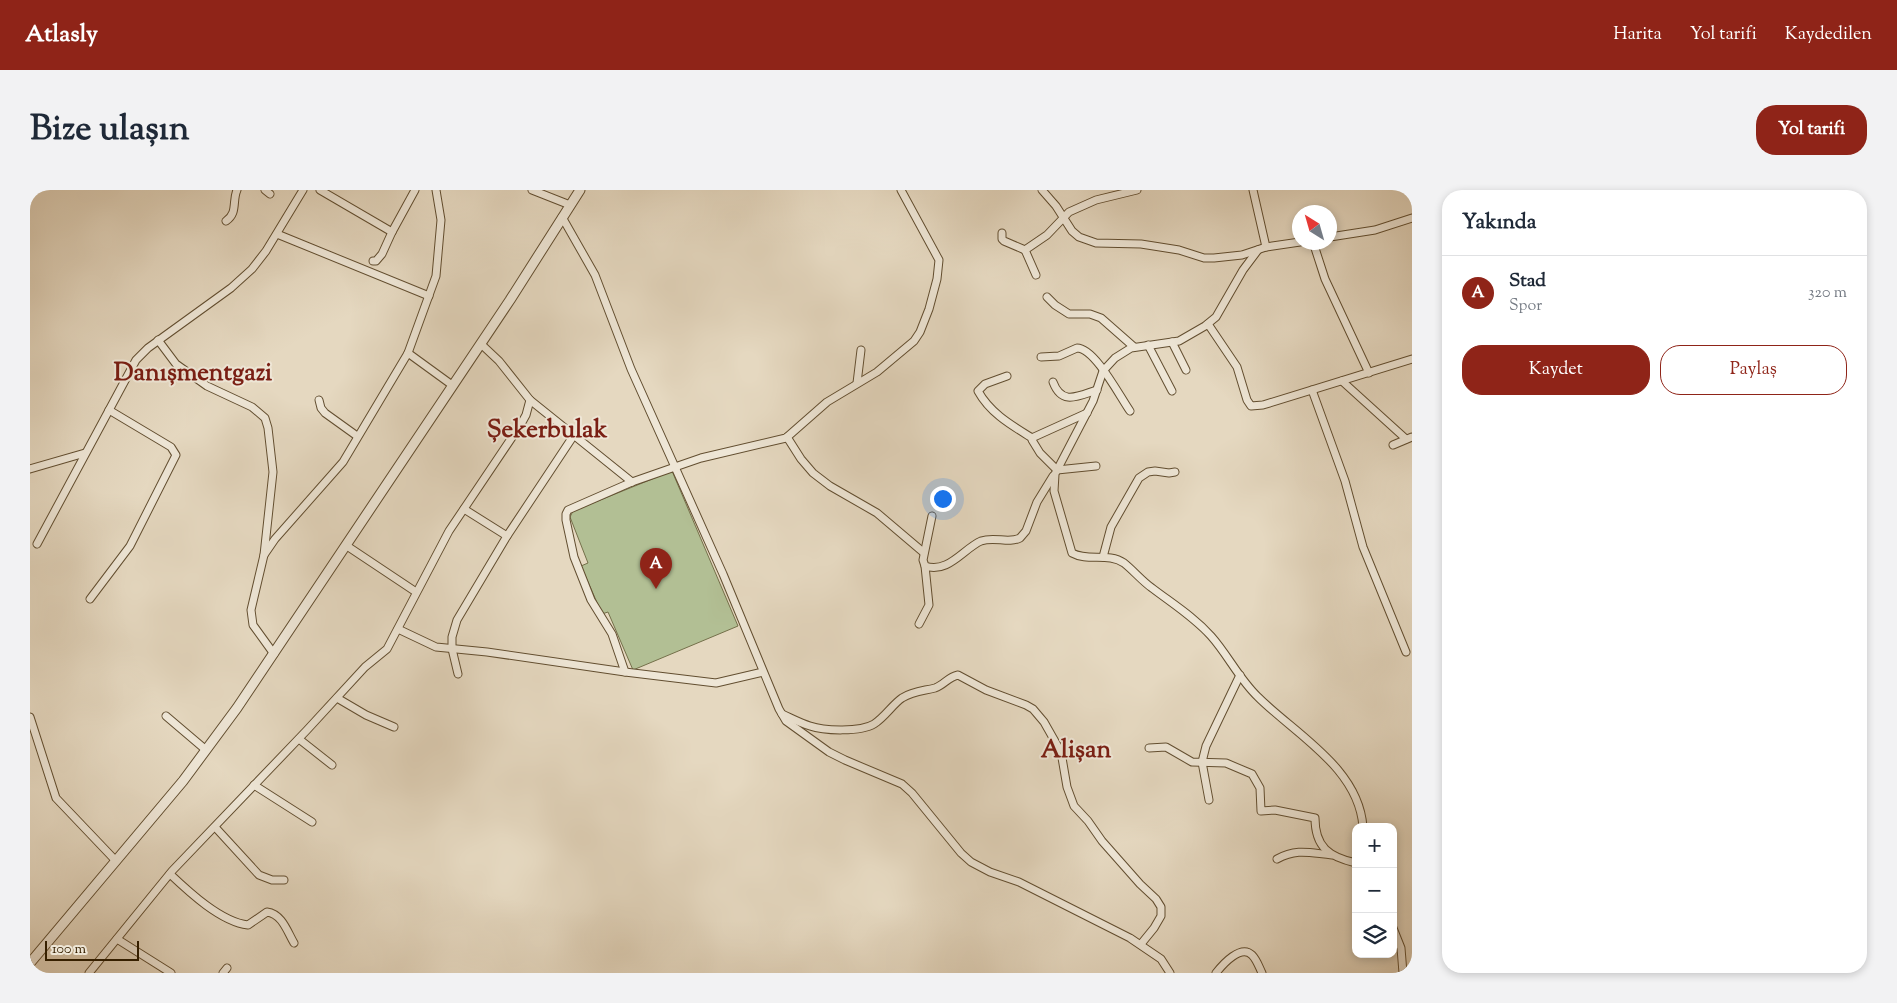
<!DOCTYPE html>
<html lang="tr">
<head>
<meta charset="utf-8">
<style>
  :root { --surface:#fff; --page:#f2f2f3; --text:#1f2937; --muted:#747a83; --line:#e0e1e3; --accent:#8f2418 }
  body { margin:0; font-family:"Sorts Mill Goudy",serif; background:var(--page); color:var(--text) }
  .controls { position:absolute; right:15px; bottom:15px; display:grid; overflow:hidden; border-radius:10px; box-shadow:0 2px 8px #0003 }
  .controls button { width:45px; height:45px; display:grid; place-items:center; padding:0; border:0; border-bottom:1px solid var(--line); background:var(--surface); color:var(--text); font:25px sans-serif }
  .compass { position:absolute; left:1262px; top:15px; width:45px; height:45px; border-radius:50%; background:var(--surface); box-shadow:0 2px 8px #0003; rotate:323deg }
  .scale { position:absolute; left:15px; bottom:12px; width:94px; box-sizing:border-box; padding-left:5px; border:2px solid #372000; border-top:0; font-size:14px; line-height:18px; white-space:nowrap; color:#372000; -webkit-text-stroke:4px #eee6d6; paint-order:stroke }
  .you { position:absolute; left:912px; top:308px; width:18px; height:18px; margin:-12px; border:4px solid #fff; border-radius:50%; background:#1a73e8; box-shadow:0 0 0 8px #1a73e833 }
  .badge { display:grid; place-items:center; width:32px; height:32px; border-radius:50%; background:var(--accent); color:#fff; font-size:16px; font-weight:700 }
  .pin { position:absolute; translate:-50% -41px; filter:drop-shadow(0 1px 2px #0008) }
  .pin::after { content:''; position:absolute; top:26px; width:18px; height:15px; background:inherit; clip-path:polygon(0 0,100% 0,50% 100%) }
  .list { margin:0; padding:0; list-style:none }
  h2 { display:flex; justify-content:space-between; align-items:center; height:65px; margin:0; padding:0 20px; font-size:21px }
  h2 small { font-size:16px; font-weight:400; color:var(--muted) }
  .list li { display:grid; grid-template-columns:32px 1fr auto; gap:15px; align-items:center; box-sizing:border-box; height:75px; padding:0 20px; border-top:1px solid var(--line) }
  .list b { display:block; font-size:19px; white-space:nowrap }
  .list p { margin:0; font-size:16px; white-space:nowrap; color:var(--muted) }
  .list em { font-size:16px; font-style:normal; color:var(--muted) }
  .actions { display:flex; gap:10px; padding:15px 20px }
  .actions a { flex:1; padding:11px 0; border:1px solid var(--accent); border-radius:20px; text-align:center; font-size:18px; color:var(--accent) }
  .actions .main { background:var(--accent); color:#fff }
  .icon { flex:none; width:28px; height:28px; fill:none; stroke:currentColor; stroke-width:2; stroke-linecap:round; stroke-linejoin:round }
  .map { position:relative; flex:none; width:1382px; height:783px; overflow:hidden; border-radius:20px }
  header { display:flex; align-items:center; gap:30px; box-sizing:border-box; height:70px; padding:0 25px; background:var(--accent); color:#fff }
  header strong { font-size:24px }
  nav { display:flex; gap:28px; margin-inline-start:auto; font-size:18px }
  .intro { display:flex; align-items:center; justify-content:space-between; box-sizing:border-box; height:120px; padding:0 30px }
  h1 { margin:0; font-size:35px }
  .button { padding:12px 22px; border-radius:20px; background:var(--accent); color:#fff; font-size:18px; font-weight:700 }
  main { display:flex; gap:30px; padding:0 30px }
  aside { flex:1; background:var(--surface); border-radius:20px; box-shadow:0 2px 8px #0003 }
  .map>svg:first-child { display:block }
  .green { fill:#b2bf94; stroke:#74704a }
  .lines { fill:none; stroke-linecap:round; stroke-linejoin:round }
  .minor-casing { stroke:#624e30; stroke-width:9 }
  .tertiary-casing { stroke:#624e30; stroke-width:11 }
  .minor { stroke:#eee6d6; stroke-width:7 }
  .tertiary { stroke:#eee6d6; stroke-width:9 }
  .labels { text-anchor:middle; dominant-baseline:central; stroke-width:4; stroke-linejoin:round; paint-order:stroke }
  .district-label { font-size:25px; font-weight:bold; fill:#7a1f14; stroke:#eee6d6 }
</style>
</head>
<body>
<header>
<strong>Atlasly</strong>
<nav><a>Harita</a><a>Yol tarifi</a><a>Kaydedilen</a></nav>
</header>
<div class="intro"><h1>Bize ulaşın</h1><a class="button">Yol tarifi</a></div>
<main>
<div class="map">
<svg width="1382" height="783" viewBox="0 0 1382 783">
  <rect width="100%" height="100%" fill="#e5d8c0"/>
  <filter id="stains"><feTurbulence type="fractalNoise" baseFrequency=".004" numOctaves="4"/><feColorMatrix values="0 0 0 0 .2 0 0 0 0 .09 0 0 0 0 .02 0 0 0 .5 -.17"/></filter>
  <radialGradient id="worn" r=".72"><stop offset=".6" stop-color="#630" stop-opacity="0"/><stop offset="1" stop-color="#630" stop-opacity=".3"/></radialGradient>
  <polygon class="green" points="642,281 708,436 603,480 578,422 572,424 551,376 558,373 540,327 543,321"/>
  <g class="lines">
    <g class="minor-casing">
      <g id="minor">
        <polyline points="235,0 240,4"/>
        <polyline points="290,0 362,42"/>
        <polyline points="502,0 540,15"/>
        <polyline points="1012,0 1026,16 1042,41 1049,47 1066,53 1111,54 1149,60 1174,68 1184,68 1212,65 1236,57 1270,52"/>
        <polyline points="1223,0 1236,57"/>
        <polyline points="532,27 565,85 601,179 693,384 749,519 756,531 799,562 815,570 872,594 882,603 931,663 941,672 960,682 989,692 1100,748 1131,769 1140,783"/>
        <path d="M196 31C208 23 202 11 207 0"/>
        <polyline points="972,43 972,49 974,51 995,60"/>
        <polyline points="247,44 399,106"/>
        <polyline points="1300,47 1345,40 1382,28"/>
        <polyline points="1283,52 1295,89 1339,183"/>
        <path d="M1228 60 1213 80 1186 127 1175 136 1149 151 1101 158 1085 168 1073 181 1063 211 1025 284 1024 301 1042 363C1058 372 1078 362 1094 373 1104 381 1112 391 1122 398 1143 414 1164 427 1181 446 1198 465 1209 489 1228 507 1265 544 1329 578 1333 637"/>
        <polyline points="343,71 346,71 352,64 362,42 385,0"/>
        <polyline points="1006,85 995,60 1017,45 1039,22 1066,10 1107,0"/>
        <polyline points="1017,107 1025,115 1039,124 1060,124 1071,128 1104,157"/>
        <polyline points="1178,134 1207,177 1217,210 1221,216 1233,215 1382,169"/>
        <polyline points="128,150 146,174 177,196 222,217 235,228 238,238 243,282 234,365 221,420 223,435 244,464"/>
        <polyline points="1142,152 1156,180"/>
        <polyline points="1118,155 1142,201"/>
        <polyline points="378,163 422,195"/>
        <path d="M1011 167 1029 166 1047 158C1065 158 1090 207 1100 221"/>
        <path d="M977 186 955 194 948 201C960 223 981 235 1002 248"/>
        <polyline points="1312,191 1376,249"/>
        <path d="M1023 192C1032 216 1048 206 1067 200"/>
        <polyline points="827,193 831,160"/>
        <polyline points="1282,200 1315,291 1333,357 1376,462"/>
        <polyline points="289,210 291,218 295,223 327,246"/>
        <polyline points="500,210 602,292"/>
        <polyline points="1057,223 1004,247 1002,250 1010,263 1027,280 1066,276"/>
        <polyline points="757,247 771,269 783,283 800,296 847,323 893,362"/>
        <polyline points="1363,255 1382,247"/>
        <polyline points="0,279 55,263"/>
        <polyline points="434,319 477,346"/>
        <path d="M902 326 893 370 895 376C918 384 933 359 951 351 965 346 978 354 990 348L996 341 1007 312 1023 286"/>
        <polyline points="7,354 106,170 118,158 201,98 222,79 236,61 273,0"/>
        <polyline points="317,356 386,402"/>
        <polyline points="234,365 245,349 313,272 378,163 406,86 411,30 406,0"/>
        <polyline points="1073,367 1081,337 1109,288 1118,282 1125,281 1139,283 1145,282"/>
        <polyline points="60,409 100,356 146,265 141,257 79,220"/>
        <polyline points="889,434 899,415 895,376"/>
        <polyline points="368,439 406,457 457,462 595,482 686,493 733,482"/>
        <polyline points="595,482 582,444 561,410 544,367 536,330 536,324 538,320 602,292 645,277 671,268 756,248 797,212 847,182 884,151 890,142 899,119 907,89 909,70 871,0"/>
        <polyline points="428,484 422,459 422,447 427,430 477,346 544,245"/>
        <polyline points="307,508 336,525 364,537"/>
        <path d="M752 524C761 528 770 533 780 536 794 541 831 542 844 534 855 527 862 515 872 508 883 501 893 501 905 498 914 495 918 487 928 485L956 500 996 515 1003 519 1014 532 1031 562 1037 597 1044 616 1058 631 1072 651 1110 694 1126 709 1131 717V726L1124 738 1111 754"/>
        <polyline points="136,526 176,560"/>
        <polyline points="0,527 26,608 86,671"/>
        <polyline points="269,549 302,575"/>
        <path d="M1119 558 1136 557 1162 572 1196 573 1222 584 1230 598 1231 621 1245 620 1285 628C1285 657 1299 667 1326 673"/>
        <polyline points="224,595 282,632"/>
        <polyline points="1179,610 1172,572 1176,556 1210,485"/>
        <polyline points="185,637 229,685 242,690 254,690"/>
        <path d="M1247 669C1267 658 1280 663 1302 665"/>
        <path d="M140 684C159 702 191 732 218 735L237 722C252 724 257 741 264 753"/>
        <polyline points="1363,738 1371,758 1373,783"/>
        <polyline points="87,749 141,783"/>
        <polyline points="59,783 142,681 277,540 335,477 357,459 419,341 491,234 496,225 500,210 469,171 451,154"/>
        <polyline points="193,783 197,778"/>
        <path d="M1186 783C1193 774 1211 754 1222 765 1227 770 1229 777 1232 783"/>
      </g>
    </g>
    <g class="tertiary-casing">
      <polyline id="tertiary" points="0,773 153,591 207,518 480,110 550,0"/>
    </g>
    <use href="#minor" class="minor"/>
    <use href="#tertiary" class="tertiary"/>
  </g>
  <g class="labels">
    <g class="district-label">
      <text x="163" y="184">Danışmentgazi</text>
      <text x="517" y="241">Şekerbulak</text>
      <text x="1046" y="561">Alişan</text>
    </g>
  </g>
  <rect width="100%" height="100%" filter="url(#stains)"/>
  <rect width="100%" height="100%" fill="url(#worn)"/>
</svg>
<div class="controls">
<button>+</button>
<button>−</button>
<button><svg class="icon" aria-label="layers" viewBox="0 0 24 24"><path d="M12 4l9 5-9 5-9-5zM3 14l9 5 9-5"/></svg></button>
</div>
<svg class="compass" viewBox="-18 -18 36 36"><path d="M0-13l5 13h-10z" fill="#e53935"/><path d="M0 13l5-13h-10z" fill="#747a83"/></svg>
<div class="scale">100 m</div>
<div class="you"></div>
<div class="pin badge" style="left:626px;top:399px">A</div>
</div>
<aside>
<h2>Yakında<small></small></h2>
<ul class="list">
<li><span class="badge">A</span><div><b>Stad</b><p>Spor</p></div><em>320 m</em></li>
</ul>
<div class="actions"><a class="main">Kaydet</a><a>Paylaş</a></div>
</aside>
</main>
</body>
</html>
